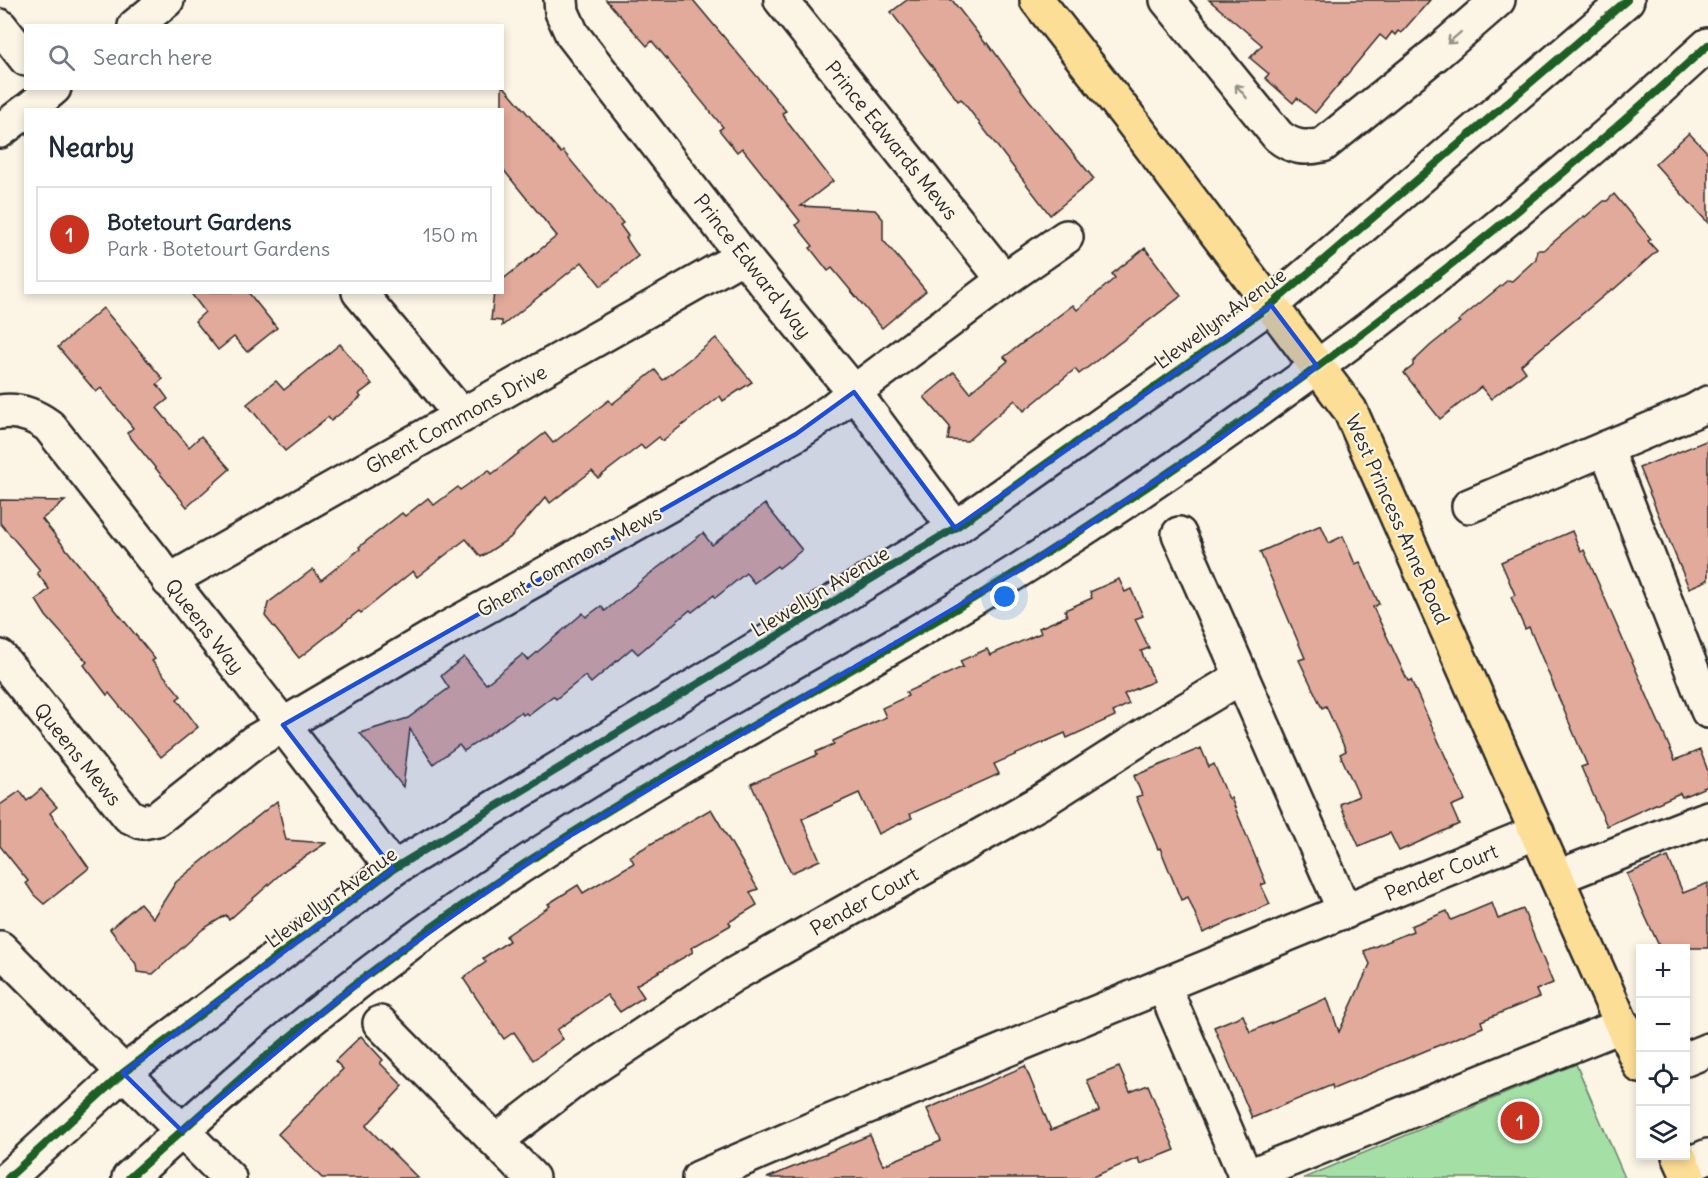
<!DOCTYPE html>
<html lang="en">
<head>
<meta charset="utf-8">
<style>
  :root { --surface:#fff; --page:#f2f2f3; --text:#1f2937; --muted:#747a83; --line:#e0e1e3; --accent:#c8321e }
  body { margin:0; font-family:Delius,sans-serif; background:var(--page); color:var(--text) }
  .controls { position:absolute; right:18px; bottom:18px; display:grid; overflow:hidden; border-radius:0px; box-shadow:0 3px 9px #0003 }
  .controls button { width:54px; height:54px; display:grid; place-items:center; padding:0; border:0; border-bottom:2px solid var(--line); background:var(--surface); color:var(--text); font:30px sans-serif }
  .you { position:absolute; left:1005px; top:597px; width:21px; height:21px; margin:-15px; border:4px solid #fff; border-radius:50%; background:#1a73e8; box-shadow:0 0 0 9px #1a73e833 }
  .badge { display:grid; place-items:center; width:39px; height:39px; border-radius:50%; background:var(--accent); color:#fff; font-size:20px; font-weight:700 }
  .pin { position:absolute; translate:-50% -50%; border:3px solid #fff; box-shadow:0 2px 6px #0006 }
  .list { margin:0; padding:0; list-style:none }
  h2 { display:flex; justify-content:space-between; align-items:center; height:78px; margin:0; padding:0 24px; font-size:26px }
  h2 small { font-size:20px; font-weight:400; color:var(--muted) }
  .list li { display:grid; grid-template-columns:39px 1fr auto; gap:18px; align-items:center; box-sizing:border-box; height:96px; margin:0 12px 12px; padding:0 12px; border:2px solid var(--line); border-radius:0px }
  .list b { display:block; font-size:22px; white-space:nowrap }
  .list p { margin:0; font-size:20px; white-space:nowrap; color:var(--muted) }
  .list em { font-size:20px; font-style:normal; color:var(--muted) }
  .icon { flex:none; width:33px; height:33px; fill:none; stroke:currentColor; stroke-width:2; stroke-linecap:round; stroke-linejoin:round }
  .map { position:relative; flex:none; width:1708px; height:1178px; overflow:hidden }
  .search { position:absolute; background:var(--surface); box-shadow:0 3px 9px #0003; left:24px; top:24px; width:480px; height:66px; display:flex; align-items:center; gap:15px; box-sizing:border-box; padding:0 21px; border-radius:0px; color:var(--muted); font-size:22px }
  .panel { position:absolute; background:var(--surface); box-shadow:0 3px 9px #0003; left:24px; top:108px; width:480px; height:186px; border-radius:0px }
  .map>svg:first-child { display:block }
  .green { fill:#a4dfa5; stroke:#688568; stroke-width:1.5 }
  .building { fill:#e1aa9a; stroke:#2b2b2b; stroke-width:1.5 }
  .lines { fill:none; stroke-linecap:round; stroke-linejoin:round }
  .minor-casing { stroke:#2b2b2b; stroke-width:38 }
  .major-casing { stroke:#2b2b2b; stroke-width:38 }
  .minor { stroke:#fcf5e5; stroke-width:33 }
  .major { stroke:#fcde96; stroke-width:33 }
  .cycleway-casing { stroke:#fcf5e5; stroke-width:11 }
  .cycleway { stroke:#1b5e20; stroke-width:8 }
  .oneway { stroke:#949088 }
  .marked { fill:#1d4ed8; fill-opacity:0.2; stroke:#1d4ed8; stroke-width:4.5; stroke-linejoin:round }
  .labels { text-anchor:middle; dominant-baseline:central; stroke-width:4.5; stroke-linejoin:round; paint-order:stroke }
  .street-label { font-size:20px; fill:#2b2b2b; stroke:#fcf5e5 }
</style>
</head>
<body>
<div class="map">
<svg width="1708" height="1178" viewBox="0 0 1708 1178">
  <rect width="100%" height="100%" fill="#fcf5e5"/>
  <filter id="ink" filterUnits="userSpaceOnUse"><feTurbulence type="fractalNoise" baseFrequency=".0167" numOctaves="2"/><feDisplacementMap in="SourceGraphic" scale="12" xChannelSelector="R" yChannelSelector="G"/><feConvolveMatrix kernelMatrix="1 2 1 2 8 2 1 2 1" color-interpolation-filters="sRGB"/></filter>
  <g filter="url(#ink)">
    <polygon class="green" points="1576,1064 1625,1178 1304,1178"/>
    <g class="building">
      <polygon points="606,0 693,0 786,111 782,113 788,123 833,181 801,206 875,210 883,219 883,240 926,291 882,328 832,268 828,271 810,248 813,246 796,225 800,221 742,148 737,152 719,130 723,127 652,41 647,46"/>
      <polygon points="907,0 952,0 986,44 988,43 1029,100 1094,179 1050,215 961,99 958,101 891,12"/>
      <polygon points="1209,0 1430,0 1401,33 1398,31 1395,35 1392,32 1386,40 1380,35 1315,113 1297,98 1293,103 1265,78 1269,74 1250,58 1262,45"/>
      <polygon points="502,84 561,153 563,151 623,223 620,225 628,236 626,238 638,256 601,286 582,262 502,326 502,321 491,320 494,292 502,292 502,280 557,236 502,168"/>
      <polygon points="1689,133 1708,153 1708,223 1655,164"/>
      <polygon points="1614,194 1651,239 1648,241 1657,251 1613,290 1612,289 1521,365 1526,372 1491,399 1481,387 1440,419 1404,373 1413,366 1413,362 1431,345 1460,322 1458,321 1508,280 1512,281 1536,259 1537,250 1544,250 1584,216 1585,217 1604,201 1607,201"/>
      <polygon points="1145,248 1181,296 1079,374 1075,369 1024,411 1015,400 967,441 948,440 950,427 924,397 954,372 970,392 1008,361 1004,357 1073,305 1077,310 1115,278 1112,274"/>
      <polygon points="190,292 248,292 277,328 247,352 234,337 218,350 195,321 205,312"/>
      <polygon points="103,308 163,379 157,384 168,399 157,408 189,447 201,436 230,469 187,507 127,433 133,428 101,388 96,392 58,347"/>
      <polygon points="716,338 752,382 723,401 720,396 662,441 659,437 644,449 641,445 598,478 592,471 550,503 546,497 510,538 481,557 466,539 417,577 413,571 361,613 359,611 299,658 265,616 268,603 313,569 321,580 360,549 359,547 402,513 405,516 428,498 434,505 458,487 460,490 489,470 492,474 545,433 553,443 609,400 612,404 655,370 663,380"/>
      <polygon points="340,344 372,384 359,394 361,397 331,421 328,417 285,451 247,404 276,381 284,390"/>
      <polygon points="1708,440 1708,580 1689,588 1639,468"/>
      <polygon points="0,500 65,501 42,519 155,659 152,661 181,696 177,699 198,727 161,757 109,693 107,695 84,665 87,662 46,616 36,600 49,589 37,573 40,570 0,523"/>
      <polygon points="765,504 802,550 779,568 777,566 754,583 746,573 715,598 714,595 692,612 690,610 638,654 632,648 591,683 585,676 556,699 553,696 528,715 526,713 523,715 521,712 464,751 459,745 433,764 410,729 403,787 360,733 408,718 449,688 441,676 464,657 486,684 523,654 528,660 583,613 586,617 601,606 605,611 647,576 703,533 712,545"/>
      <polygon points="1321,525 1329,543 1343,536 1355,564 1360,562 1379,604 1373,607 1408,681 1411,680 1465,800 1451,806 1459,824 1399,851 1390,833 1359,846 1340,804 1359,796 1340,754 1346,751 1326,706 1322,708 1299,660 1305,658 1260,552"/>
      <polygon points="1572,531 1581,552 1584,550 1675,760 1700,750 1708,771 1708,786 1682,797 1680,793 1607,826 1581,767 1587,765 1529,627 1525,629 1511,597 1515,595 1501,562"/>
      <polygon points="1119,579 1125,592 1131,589 1143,616 1135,619 1149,648 1141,651 1154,681 1124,694 1129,704 1113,712 1115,716 1067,738 1065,733 994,764 999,774 910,814 912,818 878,834 859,793 802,819 820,860 791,873 751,784 817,755 816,752 834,744 833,741 886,717 882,708 908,696 906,692 963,667 960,661 987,649 990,655 1041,633 1039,628 1067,616 1065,610 1092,598 1090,592"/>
      <polygon points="1201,748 1209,767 1214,764 1229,799 1231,798 1266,883 1261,885 1270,904 1203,933 1188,897 1181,900 1160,848 1158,849 1136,797 1142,795 1134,776"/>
      <polygon points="41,789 57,807 50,813 89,868 44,904 34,895 26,883 28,881 0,846 0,805 20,791 27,801"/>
      <polygon points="277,801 286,840 326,843 286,869 229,920 226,915 203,929 153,974 137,972 136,964 110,929 140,903 153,918 176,882"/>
      <polygon points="711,809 758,889 750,892 757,905 729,922 731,925 691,948 693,952 636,985 644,997 620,1012 607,995 557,1030 563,1039 533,1060 514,1032 504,1039 463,978 486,962 483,958 509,941 506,936 550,906 548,904 578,885 583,893 634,863 630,856"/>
      <polygon points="1668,857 1683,893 1708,883 1708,948 1660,948 1641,907 1627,874"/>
      <polygon points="1492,903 1498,919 1523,909 1553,983 1536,990 1539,997 1481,1021 1483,1027 1333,1089 1332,1085 1252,1118 1214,1027 1243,1015 1250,1032 1298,1012 1298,1011 1327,998 1339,1032 1370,964 1364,951 1413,931 1411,926 1447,911 1451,920"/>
      <polygon points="361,1036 383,1060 380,1063 403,1086 366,1126 418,1178 322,1178 278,1134 343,1069 335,1061"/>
      <polygon points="1025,1066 1051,1130 1099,1111 1087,1080 1119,1067 1130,1092 1148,1085 1175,1150 1140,1164 1138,1158 1090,1178 767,1178 870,1135 883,1165 941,1141 927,1109"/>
    </g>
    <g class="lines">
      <g class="minor-casing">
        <g id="minor">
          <polyline points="561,0 562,12 572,34 743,256 854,392 955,528"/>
          <polyline points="781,0 1004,280"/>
          <path d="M1167 0 1278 136C1293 148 1305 149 1323 145L1437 53 1498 0"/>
          <polyline points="0,26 26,59"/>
          <polyline points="135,26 167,0"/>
          <polyline points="28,110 54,88"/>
          <polyline points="0,131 26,111"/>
          <polyline points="359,292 462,416"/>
          <path d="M0 412C18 409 34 415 49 426L283 725 393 869"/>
          <polyline points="1606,448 1708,711"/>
          <polyline points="1469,506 1694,411 1708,403"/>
          <polyline points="1179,534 1345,912"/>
          <polyline points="169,581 743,256"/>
          <polyline points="0,657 129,816 142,822 157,819 254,742 283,725 448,628 796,434 832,410 854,392 1004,280 1066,237"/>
          <polyline points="1558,877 1708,818"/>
          <polyline points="0,948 229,1178"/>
          <polyline points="1164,987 1246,1177"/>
          <polyline points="380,1023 532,1178"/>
          <polyline points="1686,1059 1708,1050"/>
          <polyline points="496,1141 575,1080 733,975 1042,801 1164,723 1241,677"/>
          <polyline points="1684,1166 1708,1156"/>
          <polyline points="8,1178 123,1073 393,869 955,528 1271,305 1627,0"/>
          <path d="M129 1178C178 1135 226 1090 276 1048 363 975 456 907 552 846 708 745 875 662 1032 562 1272 410 1499 237 1708 45"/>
          <polyline points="699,1178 822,1125 1537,832"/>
          <polyline points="1244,1178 1623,1025"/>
        </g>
      </g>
      <g class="major-casing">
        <g id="major">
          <polyline points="1037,0 1130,119 1350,410 1640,1066"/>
          <polyline points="1679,1156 1689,1178"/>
        </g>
      </g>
      <use href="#minor" class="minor"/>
      <use href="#major" class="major"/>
      <g class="cycleway-casing">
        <g id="cycleway">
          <polyline points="8,1178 123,1073 393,869 955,528 1271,305 1627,0"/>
          <path d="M129 1178C178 1135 226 1090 276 1048 363 975 456 907 552 846 708 745 875 662 1032 562 1272 410 1499 237 1708 45"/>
        </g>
      </g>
      <use href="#cycleway" class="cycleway"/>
    </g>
    <defs><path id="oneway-shaft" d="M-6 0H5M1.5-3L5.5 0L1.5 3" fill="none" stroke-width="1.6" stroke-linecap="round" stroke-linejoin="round" transform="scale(1.5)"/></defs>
    <g class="oneway">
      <use href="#oneway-shaft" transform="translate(1454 38) rotate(139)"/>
      <use href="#oneway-shaft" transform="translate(1241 91) rotate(-129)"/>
    </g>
  </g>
  <path class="marked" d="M1271 305 1317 366 1220 439 1029 564 549 848 366 977 182 1131 123 1073 393 869 283 725 796 434 854 392 955 528Z"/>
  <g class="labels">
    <g class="street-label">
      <text transform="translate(892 140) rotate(51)">Prince Edwards Mews</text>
      <text transform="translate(753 266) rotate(52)">Prince Edward Way</text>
      <text transform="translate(1220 318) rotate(-36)">Llewellyn Avenue</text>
      <text transform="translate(456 419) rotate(-29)">Ghent Commons Drive</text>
      <text transform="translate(1398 519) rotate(66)">West Princess Anne Road</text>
      <text transform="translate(569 561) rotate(-29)">Ghent Commons Mews</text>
      <text transform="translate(820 591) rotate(-31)">Llewellyn Avenue</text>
      <text transform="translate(205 626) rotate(52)">Queens Way</text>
      <text transform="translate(78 754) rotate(51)">Queens Mews</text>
      <text transform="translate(1441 872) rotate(-22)">Pender Court</text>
      <text transform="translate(331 897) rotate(-36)">Llewellyn Avenue</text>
      <text transform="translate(864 901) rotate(-29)">Pender Court</text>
    </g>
  </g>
</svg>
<div class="controls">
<button>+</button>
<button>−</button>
<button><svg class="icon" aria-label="locate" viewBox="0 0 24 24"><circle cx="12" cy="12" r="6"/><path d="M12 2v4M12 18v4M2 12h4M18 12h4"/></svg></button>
<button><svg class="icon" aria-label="layers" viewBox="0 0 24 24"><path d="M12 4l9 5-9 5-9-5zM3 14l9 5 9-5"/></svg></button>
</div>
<div class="you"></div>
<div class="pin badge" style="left:1520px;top:1121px">1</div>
<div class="search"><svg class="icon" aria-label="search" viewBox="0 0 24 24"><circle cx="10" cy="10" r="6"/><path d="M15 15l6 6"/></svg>Search here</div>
<section class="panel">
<h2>Nearby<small></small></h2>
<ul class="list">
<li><span class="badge">1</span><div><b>Botetourt Gardens</b><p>Park · Botetourt Gardens</p></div><em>150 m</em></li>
</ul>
</section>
</div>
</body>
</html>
